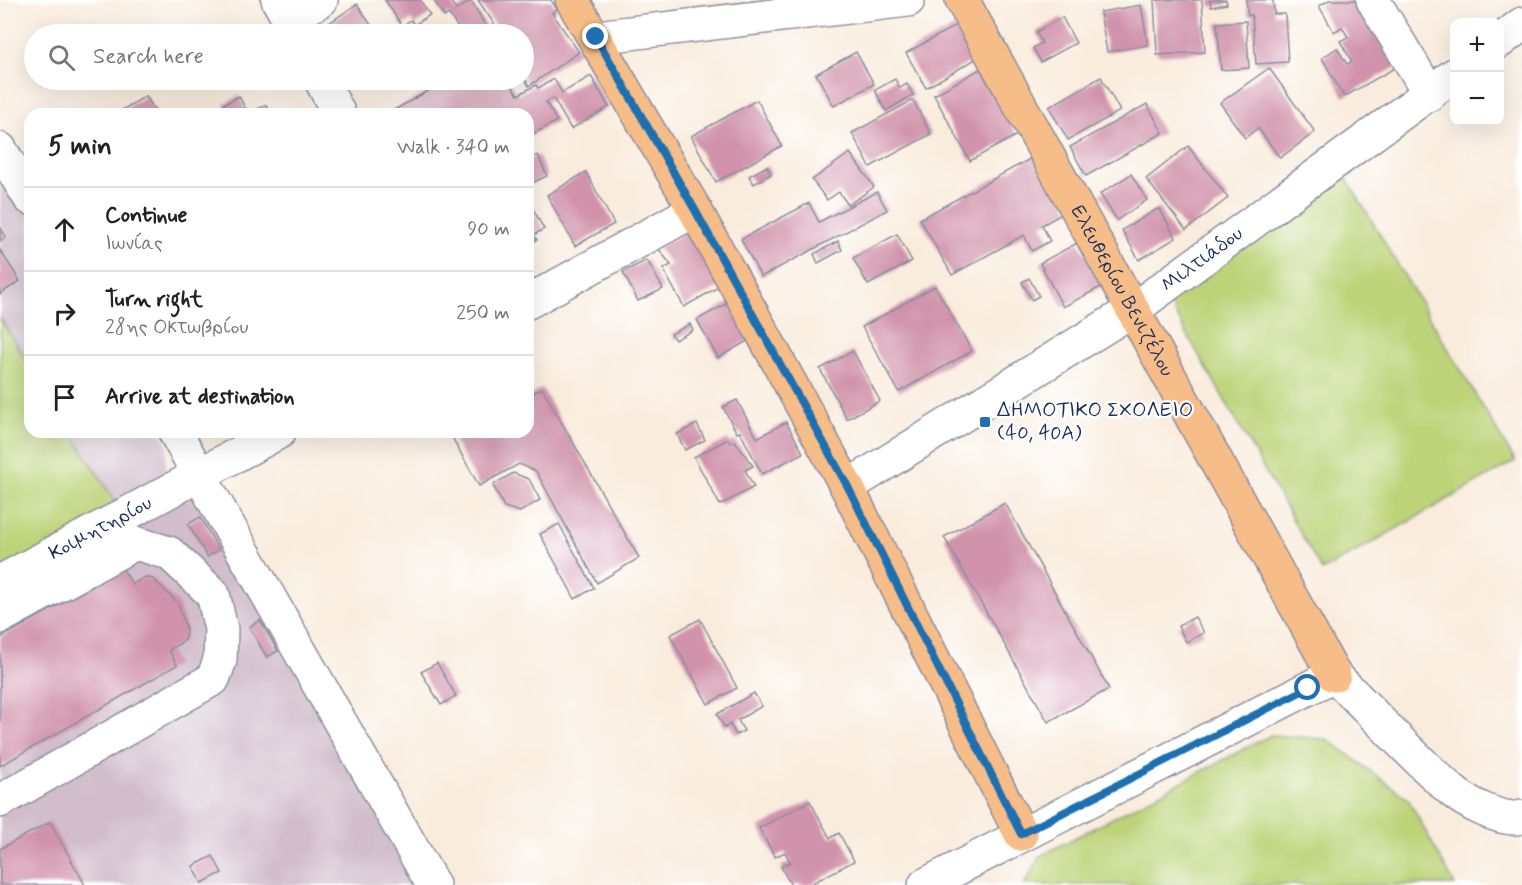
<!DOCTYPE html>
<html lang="en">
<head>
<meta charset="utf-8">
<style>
  :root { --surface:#fff; --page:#f2f2f2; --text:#222; --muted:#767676; --line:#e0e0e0 }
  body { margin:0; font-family:Mynerve,sans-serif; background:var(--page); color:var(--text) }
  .controls { position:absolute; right:18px; top:18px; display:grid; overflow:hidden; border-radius:12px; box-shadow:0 6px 24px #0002 }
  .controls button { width:54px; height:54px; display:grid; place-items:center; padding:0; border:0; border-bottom:2px solid var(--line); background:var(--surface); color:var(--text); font:30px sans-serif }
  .stop { position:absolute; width:18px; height:18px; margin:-14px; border:4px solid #1f6fb2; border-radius:50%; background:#fff }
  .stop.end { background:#1f6fb2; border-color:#fff; box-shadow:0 2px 6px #0008 }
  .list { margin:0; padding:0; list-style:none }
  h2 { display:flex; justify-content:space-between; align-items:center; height:78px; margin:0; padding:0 24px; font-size:26px }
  h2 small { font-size:20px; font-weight:400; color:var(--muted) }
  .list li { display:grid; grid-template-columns:39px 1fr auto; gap:18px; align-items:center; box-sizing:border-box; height:84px; padding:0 24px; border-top:2px solid var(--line) }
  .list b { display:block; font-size:22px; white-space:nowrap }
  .list p { margin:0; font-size:20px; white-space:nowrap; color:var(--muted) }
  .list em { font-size:20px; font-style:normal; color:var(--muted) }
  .icon { flex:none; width:33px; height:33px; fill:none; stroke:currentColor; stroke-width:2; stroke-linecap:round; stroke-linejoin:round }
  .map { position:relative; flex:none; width:1522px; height:885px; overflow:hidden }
  .search { position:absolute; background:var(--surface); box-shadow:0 6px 24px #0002; left:24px; top:24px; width:510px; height:66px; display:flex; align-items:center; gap:15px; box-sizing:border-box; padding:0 21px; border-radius:33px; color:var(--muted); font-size:22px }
  .panel { position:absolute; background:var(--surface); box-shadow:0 6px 24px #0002; left:24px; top:108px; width:510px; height:330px; border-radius:18px }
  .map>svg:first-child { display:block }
  .industrial { fill:#d1bdcb }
  .green { fill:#bcd377; stroke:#6c816a; stroke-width:1.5 }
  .building { fill:#d093ab }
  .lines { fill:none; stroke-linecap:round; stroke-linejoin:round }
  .minor-casing { stroke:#8a8e9e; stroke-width:36 }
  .major-casing { stroke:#8a8e9e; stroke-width:36 }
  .minor { stroke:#fff; stroke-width:33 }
  .major { stroke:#f7bd88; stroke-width:33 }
  .route { stroke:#1f6fb2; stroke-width:8 }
  .poi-dot { fill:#1f6fb2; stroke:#fff; stroke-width:2 }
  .labels { text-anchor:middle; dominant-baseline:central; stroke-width:4.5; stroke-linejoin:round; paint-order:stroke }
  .street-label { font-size:20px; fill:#1b2f5e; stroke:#fff }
  .poi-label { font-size:20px; fill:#1b2f5e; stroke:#fff; text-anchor:start }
</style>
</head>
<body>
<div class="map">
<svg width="1522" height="885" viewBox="0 0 1522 885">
  <rect width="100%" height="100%" fill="#fff"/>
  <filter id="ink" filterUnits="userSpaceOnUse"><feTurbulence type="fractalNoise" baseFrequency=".0167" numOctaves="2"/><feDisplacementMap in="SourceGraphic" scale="12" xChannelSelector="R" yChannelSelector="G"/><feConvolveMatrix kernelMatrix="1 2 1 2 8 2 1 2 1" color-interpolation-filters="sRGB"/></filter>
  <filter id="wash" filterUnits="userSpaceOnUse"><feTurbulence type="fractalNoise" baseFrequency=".008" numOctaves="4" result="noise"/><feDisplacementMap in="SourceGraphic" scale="24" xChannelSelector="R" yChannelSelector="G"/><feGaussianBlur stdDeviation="1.35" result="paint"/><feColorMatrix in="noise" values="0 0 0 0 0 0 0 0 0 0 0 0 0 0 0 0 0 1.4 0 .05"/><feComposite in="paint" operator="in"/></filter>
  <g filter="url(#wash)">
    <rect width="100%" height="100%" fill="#f9ecdd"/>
    <g class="industrial">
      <polygon points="0,175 30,211 30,366 0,318"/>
      <polygon points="71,432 160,432 167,444 165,479 117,505"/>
      <polygon points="182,491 202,496 418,885 0,885 0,591"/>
    </g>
    <g class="green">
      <polygon points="1345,176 1515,461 1322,571 1167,299"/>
      <polygon points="0,318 30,366 30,432 71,432 117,505 0,574"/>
      <polygon points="1271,735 1327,739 1408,799 1455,885 1024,885 1040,856"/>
    </g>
    <g id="blocks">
      <g class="building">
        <polygon points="385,0 420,0 430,15 414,25 411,20 402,26"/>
        <polygon points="434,0 450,0 456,10 471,1 491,34 462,34 449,14 444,17"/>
        <polygon points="478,0 551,0 557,9 552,13 579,52 529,86 524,77 524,34 501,34"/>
        <polygon points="1154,0 1202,0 1205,52 1157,55"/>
        <polygon points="1210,0 1226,0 1227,4 1211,7"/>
        <polygon points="1246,0 1273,0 1274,14 1285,14 1288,62 1256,64 1252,15 1248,16"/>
        <polygon points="1329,0 1363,0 1400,65 1344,97 1322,58 1337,48 1347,64 1352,62 1340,41 1348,37 1342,27 1334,32 1319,6"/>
        <polygon points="357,4 377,34 322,34 319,30"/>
        <polygon points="1141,5 1148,45 1107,52 1100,12"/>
        <polygon points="1062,17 1076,43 1041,62 1033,48 1042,43 1036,32"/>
        <polygon points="1246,21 1249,68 1221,70 1217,23"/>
        <polygon points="962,22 981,56 926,88 906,53"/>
        <polygon points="856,52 874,84 834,106 816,74"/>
        <polygon points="1269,68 1315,132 1280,158 1258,128 1245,138 1220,103"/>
        <polygon points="980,69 1017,135 970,161 934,95"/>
        <polygon points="591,76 609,107 571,129 553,98 546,102 557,121 528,137 528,114 504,114 501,110 494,114 387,114 447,80 508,80 518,95 536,85 538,88 554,79 562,93"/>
        <polygon points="1101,77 1120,111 1068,140 1049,107"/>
        <polygon points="895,79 900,88 907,84 913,95 886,111 875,90"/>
        <polygon points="146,96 157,114 115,114"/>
        <polygon points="239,96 248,114 266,105 271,114 230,114 224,104"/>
        <polygon points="757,100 782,146 716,182 691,136"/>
        <polygon points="913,100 931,134 870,167 852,133"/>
        <polygon points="1147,104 1163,133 1086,176 1070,147"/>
        <polygon points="1188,146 1228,198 1186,230 1146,179"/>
        <polygon points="850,153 874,187 848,205 839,192 827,200 812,180"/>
        <polygon points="1039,154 1069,210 1042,225 1050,241 1032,251 1024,235 952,275 920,219"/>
        <polygon points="538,155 547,176 528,185 528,160"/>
        <polygon points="767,166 771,174 754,184 749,176"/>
        <polygon points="586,172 614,224 575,246 547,195"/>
        <polygon points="1131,174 1147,200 1117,220 1100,194"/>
        <polygon points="877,192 887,210 761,277 741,239 809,203 819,222"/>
        <polygon points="528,200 544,229 534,235 537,240 528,244"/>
        <polygon points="1159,208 1176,238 1139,260 1122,230"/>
        <polygon points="0,227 6,237 0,241"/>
        <polygon points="691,229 722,285 684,307 663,269 671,265 658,248"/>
        <polygon points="897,234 912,261 868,285 853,258"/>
        <polygon points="838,241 842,250 818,263 814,254"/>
        <polygon points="1079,242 1103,286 1063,307 1040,263"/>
        <polygon points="0,250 20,281 0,294"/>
        <polygon points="647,260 663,289 638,301 623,272"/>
        <polygon points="1029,278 1039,296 1032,300 1022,282"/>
        <polygon points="935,286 972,351 899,392 862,327"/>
        <polygon points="735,299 756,336 718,358 697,320"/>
        <polygon points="690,324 693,330 675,340 671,334"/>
        <polygon points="853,351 880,401 847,419 820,369"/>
        <polygon points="542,388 639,558 597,583 536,471 519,464 479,486 453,439 465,432 528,432 528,396"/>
        <polygon points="737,400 757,438 786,422 803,453 762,474 740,432 737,433 723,407"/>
        <polygon points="697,424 705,440 685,450 677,434"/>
        <polygon points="728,439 730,443 735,441 753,466 745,470 754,487 720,505 694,457"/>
        <polygon points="513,473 529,479 540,500 520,512 504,507 493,485"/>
        <polygon points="1005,503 1109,689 1048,722 944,537"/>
        <polygon points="200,517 219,550 207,557 188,524"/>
        <polygon points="559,524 594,588 575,599 540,534"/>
        <polygon points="123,569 132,584 145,577 153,579 178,603 186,628 185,640 169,650 177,665 0,766 0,638"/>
        <polygon points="1195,617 1204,633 1186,642 1178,626"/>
        <polygon points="700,619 737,688 708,704 670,635"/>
        <polygon points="260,620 278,651 267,657 249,627"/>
        <polygon points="437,663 456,696 441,705 421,672"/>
        <polygon points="754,693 762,706 738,720 744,731 736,735 730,724 725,728 717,714"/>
        <polygon points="810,801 830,838 839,833 854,861 809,885 791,885 781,867 790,862 785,852 775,857 759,828"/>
        <polygon points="50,822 85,885 0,885 0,849"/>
        <polygon points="213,856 222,873 202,883 193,866"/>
      </g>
    </g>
  </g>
  <g filter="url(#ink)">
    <use href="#blocks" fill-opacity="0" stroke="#8a8e9e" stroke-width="1.5"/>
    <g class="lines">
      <g class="minor-casing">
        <g id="minor">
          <polyline points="278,0 297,34"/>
          <polyline points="1373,0 1430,94"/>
          <polyline points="289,19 321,0"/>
          <polyline points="596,37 908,0"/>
          <polyline points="1500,41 1522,24"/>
          <polyline points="321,80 339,114"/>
          <polyline points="0,149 30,198"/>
          <polyline points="528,302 695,210"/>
          <polyline points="175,432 433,885"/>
          <path id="s1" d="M847 487 1134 309 1454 75"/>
          <path id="s2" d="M0 582 279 432"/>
          <polyline points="0,617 135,543 169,553 213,594 221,629 220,660 213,679 0,801"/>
          <path d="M925 885 1334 675C1373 713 1410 754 1450 789 1464 802 1504 823 1522 817"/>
        </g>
      </g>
      <g class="major-casing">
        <g id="major">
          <polyline points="572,0 695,210 847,487 1021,834"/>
          <path id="s3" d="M962 0 1334 675"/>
        </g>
      </g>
      <use href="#minor" class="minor"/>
      <use href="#major" class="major"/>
    </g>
  </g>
  <g class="lines" filter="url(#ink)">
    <polyline class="route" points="596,37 695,210 848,487 1021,834 1308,688"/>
  </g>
  <rect class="poi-dot" x="979" y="416" width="12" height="12" rx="3"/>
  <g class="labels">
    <g class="street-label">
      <text stroke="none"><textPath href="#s1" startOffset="422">Μιλτιάδου</textPath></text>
      <text stroke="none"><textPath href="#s3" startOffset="332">Ελευθερίου Βενιζέλου</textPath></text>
      <text stroke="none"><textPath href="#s2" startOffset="114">Κοιμητηρίου</textPath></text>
    </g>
    <g class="poi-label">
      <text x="997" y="410">ΔΗΜΟΤΙΚΟ ΣΧΟΛΕΙΟ<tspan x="997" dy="23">(40, 40Α)</tspan></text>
    </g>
  </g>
</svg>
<div class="controls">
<button>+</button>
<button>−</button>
</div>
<div class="stop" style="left:1308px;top:688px"></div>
<div class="stop end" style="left:596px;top:37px"></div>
<div class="search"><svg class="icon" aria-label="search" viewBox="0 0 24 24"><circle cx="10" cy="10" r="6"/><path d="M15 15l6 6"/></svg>Search here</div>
<section class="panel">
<h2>5 min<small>Walk · 340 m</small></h2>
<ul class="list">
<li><svg class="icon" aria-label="ahead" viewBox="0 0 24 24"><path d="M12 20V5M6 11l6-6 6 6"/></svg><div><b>Continue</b><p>Ιωνίας</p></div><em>90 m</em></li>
<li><svg class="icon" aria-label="right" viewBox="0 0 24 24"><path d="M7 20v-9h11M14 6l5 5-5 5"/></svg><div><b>Turn right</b><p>28ης Οκτωβρίου</p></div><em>250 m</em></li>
<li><svg class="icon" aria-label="arrive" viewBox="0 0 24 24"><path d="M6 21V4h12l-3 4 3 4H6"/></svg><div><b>Arrive at destination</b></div></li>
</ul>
</section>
</div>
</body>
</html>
